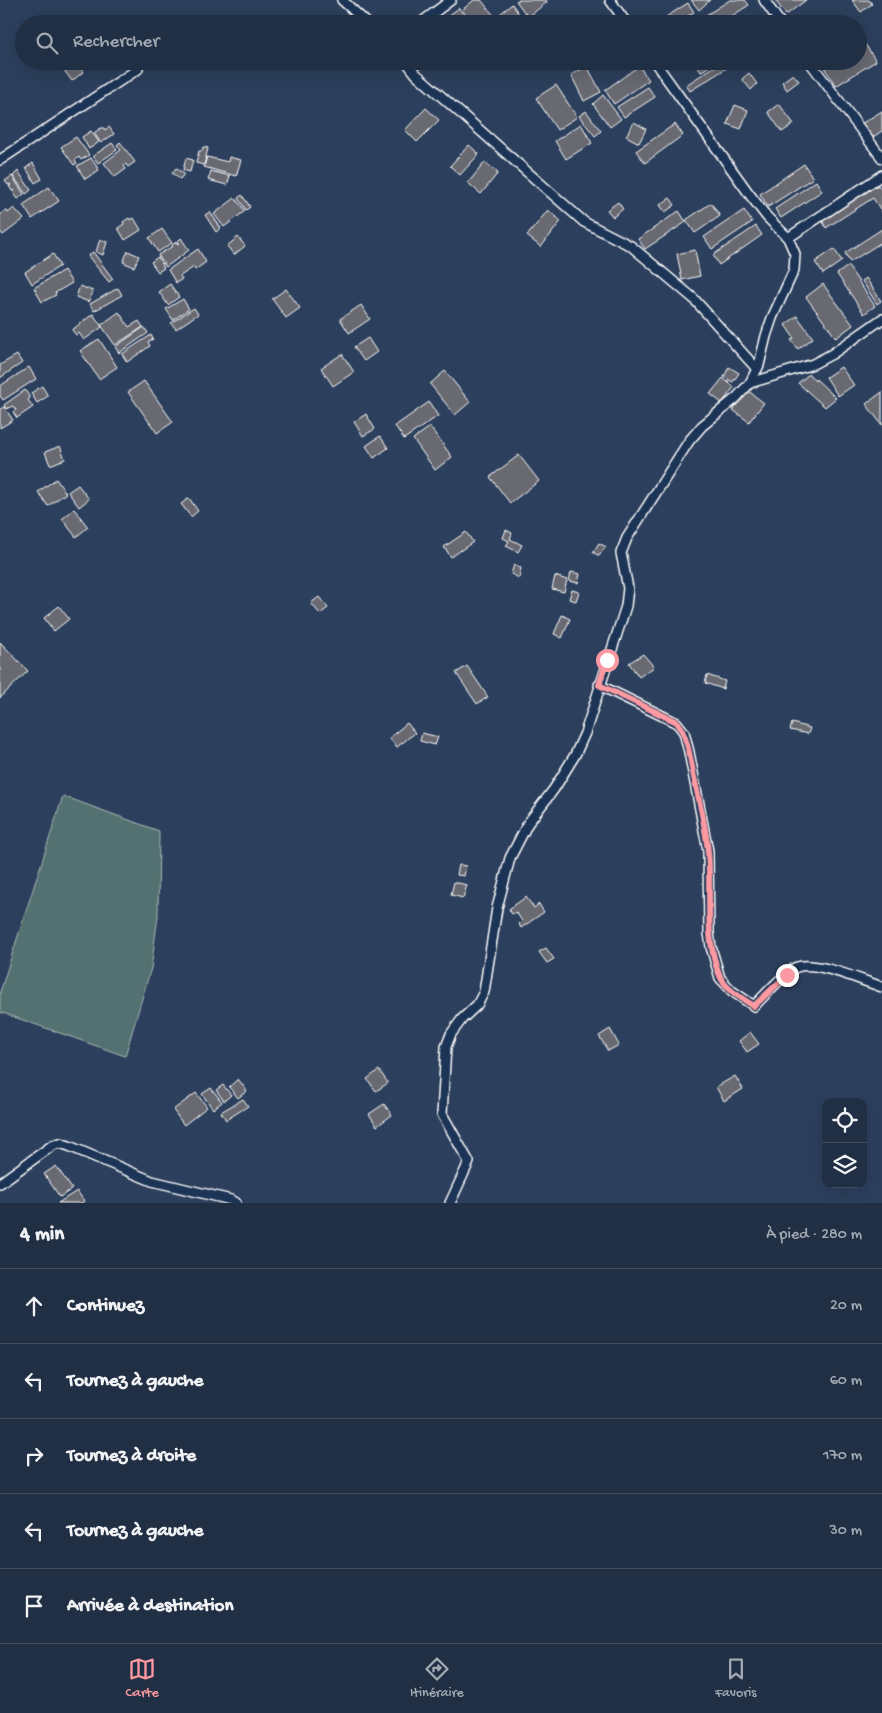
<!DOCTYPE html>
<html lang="fr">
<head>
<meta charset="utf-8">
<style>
  :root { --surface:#212f45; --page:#2d3b50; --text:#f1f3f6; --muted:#a2a9b3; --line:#3e4a5e; --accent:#ff9aa2 }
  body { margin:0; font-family:"Gochi Hand",sans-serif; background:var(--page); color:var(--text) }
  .controls { position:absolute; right:15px; bottom:15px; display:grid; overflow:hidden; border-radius:10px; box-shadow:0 5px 20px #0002 }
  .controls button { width:45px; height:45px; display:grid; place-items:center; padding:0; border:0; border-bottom:1px solid var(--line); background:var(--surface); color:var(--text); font:25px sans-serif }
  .stop { position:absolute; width:15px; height:15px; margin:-11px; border:4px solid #ff9aa2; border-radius:50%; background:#fff }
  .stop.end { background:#ff9aa2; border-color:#fff; box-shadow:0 1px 5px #0008 }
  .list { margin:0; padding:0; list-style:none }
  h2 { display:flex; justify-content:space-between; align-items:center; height:65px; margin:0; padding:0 20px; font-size:21px }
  h2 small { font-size:16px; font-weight:400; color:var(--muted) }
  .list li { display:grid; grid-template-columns:32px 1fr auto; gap:15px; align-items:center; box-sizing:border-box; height:75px; padding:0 20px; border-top:1px solid var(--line) }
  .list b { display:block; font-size:19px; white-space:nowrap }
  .list em { font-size:16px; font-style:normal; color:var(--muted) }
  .icon { flex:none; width:28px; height:28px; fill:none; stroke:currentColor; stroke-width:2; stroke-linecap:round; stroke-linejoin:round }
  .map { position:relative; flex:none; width:882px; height:1203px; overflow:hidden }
  .search { position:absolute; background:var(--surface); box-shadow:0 5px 20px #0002; left:15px; right:15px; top:15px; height:55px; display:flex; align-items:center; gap:12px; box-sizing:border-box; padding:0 18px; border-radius:28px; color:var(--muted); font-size:19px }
  .sheet { height:440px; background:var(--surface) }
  nav { display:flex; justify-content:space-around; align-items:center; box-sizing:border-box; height:70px; border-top:1px solid var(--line); background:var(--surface); font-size:14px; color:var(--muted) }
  nav a { display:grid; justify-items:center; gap:2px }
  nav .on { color:var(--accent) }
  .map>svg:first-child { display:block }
  .green { fill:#537170; stroke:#a9b8b8 }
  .building { fill:#686971; stroke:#fff }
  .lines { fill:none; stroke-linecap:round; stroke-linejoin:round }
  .minor-casing { stroke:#fff; stroke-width:12 }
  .minor { stroke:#1d3557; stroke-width:9 }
  .route { stroke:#ff9aa2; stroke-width:6 }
</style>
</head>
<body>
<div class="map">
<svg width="882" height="1203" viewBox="0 0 882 1203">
  <rect width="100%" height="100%" fill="#2c3f5c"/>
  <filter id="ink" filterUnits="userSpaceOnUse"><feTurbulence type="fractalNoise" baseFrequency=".02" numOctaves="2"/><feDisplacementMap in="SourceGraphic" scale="10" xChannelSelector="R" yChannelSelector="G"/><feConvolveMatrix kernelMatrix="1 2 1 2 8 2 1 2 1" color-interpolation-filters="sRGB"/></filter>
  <g filter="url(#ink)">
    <polygon class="green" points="63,796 159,831 158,916 151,968 125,1056 0,1012 0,992"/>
    <g class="building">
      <polygon points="474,0 481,0 501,24 473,24 462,10"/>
      <polygon points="518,0 546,0 547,2 528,17 516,1"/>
      <polygon points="691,0 710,0 699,10"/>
      <polygon points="730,0 745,0 749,5 719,24 707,24 703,17"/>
      <polygon points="775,0 806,0 786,15"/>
      <polygon points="852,0 869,0 872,4 861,12"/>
      <polygon points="688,3 694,12 675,24 663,24 661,20"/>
      <polygon points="512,4 521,17 513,24 507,24 500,14"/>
      <polygon points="459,8 470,24 444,24 442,20"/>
      <polygon points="248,13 260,24 238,24"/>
      <polygon points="865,44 876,61 836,86 825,69 837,61 858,61 858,48"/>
      <polygon points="59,61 75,61 83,72 72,81 61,66 59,67 56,63"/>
      <polygon points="694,61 716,61 701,72"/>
      <polygon points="723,61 731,61 733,64 690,91 686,85"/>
      <polygon points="587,66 601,92 584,101 571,75"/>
      <polygon points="639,66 649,80 614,104 605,90"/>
      <polygon points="749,73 757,84 751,90 742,79"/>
      <polygon points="793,74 799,81 787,90 782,82"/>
      <polygon points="556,85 577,117 557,130 536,98"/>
      <polygon points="648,87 655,97 624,117 617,107"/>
      <polygon points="603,95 621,119 610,127 593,104"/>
      <polygon points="779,104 794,124 782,132 768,112"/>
      <polygon points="735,105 748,110 741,129 727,124"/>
      <polygon points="426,108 439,120 417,142 405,130"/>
      <polygon points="586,111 601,131 595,136 579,116"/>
      <polygon points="882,111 882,131 870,139 861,124"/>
      <polygon points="634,122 646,129 639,143 626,136"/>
      <polygon points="581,124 592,143 566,159 555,141"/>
      <polygon points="675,124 683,135 645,163 636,151"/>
      <polygon points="109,127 114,134 101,143 94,133 101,128 104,128 105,130"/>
      <polygon points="91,131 99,142 89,149 82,137"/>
      <polygon points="76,137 89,155 81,160 79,157 75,160 77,163 74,165 61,147"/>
      <polygon points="120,142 135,162 128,167 126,164 124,166 126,169 115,177 104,163 121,150 117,145"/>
      <polygon points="112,143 117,150 98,163 93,156"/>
      <polygon points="469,145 479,154 460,175 450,166"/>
      <polygon points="203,147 208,148 204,165 196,163 199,151 202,151"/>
      <polygon points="207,157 228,162 229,157 241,160 236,176 204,167"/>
      <polygon points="91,158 99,170 85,179 77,166"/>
      <polygon points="186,158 193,160 190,172 183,170"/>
      <polygon points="485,162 498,173 481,194 468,183"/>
      <polygon points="33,163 42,179 35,183 26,168"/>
      <polygon points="804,164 813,178 768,207 760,194"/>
      <polygon points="176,168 184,174 180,179 172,173"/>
      <polygon points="18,171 31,190 26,194 13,176"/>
      <polygon points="211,171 230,176 227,185 208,180"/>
      <polygon points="12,176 24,194 18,199 13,192 15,191 14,190 12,191 9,186 11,185 10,184 8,185 5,181"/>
      <polygon points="816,181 822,191 781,218 775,209"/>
      <polygon points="878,185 882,191 882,212 873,198 826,228 822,220"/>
      <polygon points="49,187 59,201 32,219 23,205"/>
      <polygon points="242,195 250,207 246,210 238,198"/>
      <polygon points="235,198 245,211 224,227 214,214"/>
      <polygon points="670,198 675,205 665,212 660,205"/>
      <polygon points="618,202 623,209 613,217 607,210"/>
      <polygon points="711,203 720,216 695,233 686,220"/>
      <polygon points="14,208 24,219 3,235 0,231 0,215 6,210 8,213"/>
      <polygon points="548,210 561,221 541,247 527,236"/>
      <polygon points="744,210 752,222 712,249 704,237"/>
      <polygon points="679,211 686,222 645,249 638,239"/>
      <polygon points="210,212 221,228 216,232 205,215"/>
      <polygon points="129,218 130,220 134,218 141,230 125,240 118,228 124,224 123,222"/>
      <polygon points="756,226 762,235 719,265 713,255"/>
      <polygon points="162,229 172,243 158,252 149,238"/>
      <polygon points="882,229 882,242 850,262 845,253"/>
      <polygon points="238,237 245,246 234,255 227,246"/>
      <polygon points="181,238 189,250 166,267 158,255 173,246 172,245 176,242 178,244 179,243 178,241"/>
      <polygon points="100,239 107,242 103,255 96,252"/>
      <polygon points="198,249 206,262 195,270 194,267 180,276 182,279 176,283 168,270"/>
      <polygon points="834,249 842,261 823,274 815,262"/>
      <polygon points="695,250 700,276 682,280 677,254"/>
      <polygon points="128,251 139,256 134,267 123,262"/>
      <polygon points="93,252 113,279 109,282 88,256"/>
      <polygon points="53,254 60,266 32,284 25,272"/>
      <polygon points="158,257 164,268 158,272 151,262"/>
      <polygon points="848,266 875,306 864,314 837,274"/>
      <polygon points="64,270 72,283 55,293 56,295 42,302 34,288"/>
      <polygon points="866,278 881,301 877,304 862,281"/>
      <polygon points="170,284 179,297 168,305 159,292"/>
      <polygon points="823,284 853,325 836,338 806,297"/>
      <polygon points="80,286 93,291 89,302 76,297"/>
      <polygon points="118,288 122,295 94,311 90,304"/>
      <polygon points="286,289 300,308 286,318 272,299"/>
      <polygon points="183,299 189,309 173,320 166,309"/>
      <polygon points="361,305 370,319 349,333 340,319"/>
      <polygon points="194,308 198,314 176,329 171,323"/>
      <polygon points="119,312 129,327 139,321 143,327 115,345 101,325"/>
      <polygon points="93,314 102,327 84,340 79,333 76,335 72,330"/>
      <polygon points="797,316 813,338 798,349 791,340 794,338 785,325"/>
      <polygon points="144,327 148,333 119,353 115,347"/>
      <polygon points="151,335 153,339 148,342 150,346 127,362 122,354"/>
      <polygon points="368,338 377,352 364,361 354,347"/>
      <polygon points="99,339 117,367 99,379 80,351"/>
      <polygon points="342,354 354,372 333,386 321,368"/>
      <polygon points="17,355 22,363 0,378 0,365"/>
      <polygon points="29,367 36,379 3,400 0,396 0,386"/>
      <polygon points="729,367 739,373 733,382 724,377"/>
      <polygon points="841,367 854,385 838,396 826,377"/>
      <polygon points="445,371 470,402 455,415 430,384"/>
      <polygon points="809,374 815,381 816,379 836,398 825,407 798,383"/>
      <polygon points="723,378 734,387 722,403 710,394"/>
      <polygon points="144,381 173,422 157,433 128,392"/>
      <polygon points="42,386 48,396 37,403 31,393"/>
      <polygon points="25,390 30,398 28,400 33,407 17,418 13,412 16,410 13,406 6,409 4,405"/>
      <polygon points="747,390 764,403 749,422 733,410"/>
      <polygon points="882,392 882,425 866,404"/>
      <polygon points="429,402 438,416 404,439 395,426"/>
      <polygon points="4,407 13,420 0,428 0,409"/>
      <polygon points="366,414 375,429 363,436 354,422"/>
      <polygon points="430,427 452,457 435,470 413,439"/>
      <polygon points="380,436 388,448 374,458 366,446"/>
      <polygon points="60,446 65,459 50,465 45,452"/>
      <polygon points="519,455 539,481 510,503 490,477"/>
      <polygon points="56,479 66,493 48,506 38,492"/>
      <polygon points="78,485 89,499 79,507 68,492"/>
      <polygon points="189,498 198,511 191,517 181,504"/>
      <polygon points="74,509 88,527 76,537 62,519"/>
      <polygon points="506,530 512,533 510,539 522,545 518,552 506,546 509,541 503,538"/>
      <polygon points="466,532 473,542 451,557 444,547"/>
      <polygon points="599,543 606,547 599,556 593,552"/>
      <polygon points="514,565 521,568 519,578 511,574"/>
      <polygon points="571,572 580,574 578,583 569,581"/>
      <polygon points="555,576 567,580 564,592 552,589"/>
      <polygon points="572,590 579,592 576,601 569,599"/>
      <polygon points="319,597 328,608 320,614 311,603"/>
      <polygon points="59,606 69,619 54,631 44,618"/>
      <polygon points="562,615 570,619 562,638 554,634"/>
      <polygon points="0,642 28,671 0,698"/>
      <polygon points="643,654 654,667 639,677 629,663"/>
      <polygon points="467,666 488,697 477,704 456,673"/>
      <polygon points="707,675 725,681 723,689 705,683"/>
      <polygon points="407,723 415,733 397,747 389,738"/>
      <polygon points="792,723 810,728 808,734 790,730"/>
      <polygon points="422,733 438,737 435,745 420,741"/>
      <polygon points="459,865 466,866 464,876 457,875"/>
      <polygon points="454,882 467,885 463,898 451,895"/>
      <polygon points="526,897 534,908 539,904 544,912 521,928 519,924 522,921 516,912 512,914 509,909"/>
      <polygon points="546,948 554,959 547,963 539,952"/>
      <polygon points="610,1029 619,1045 608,1051 599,1036"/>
      <polygon points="750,1032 759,1044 747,1052 739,1041"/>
      <polygon points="379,1070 388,1083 376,1091 367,1079"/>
      <polygon points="735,1076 743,1089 724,1101 716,1087"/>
      <polygon points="238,1079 247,1091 238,1098 229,1087"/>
      <polygon points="223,1085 231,1095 224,1101 216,1090"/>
      <polygon points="211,1088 222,1102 213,1109 202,1094"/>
      <polygon points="196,1093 207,1107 184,1125 173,1110"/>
      <polygon points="243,1099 248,1106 226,1120 221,1112"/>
      <polygon points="384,1104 392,1115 377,1126 369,1114"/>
      <polygon points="56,1166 72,1189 60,1197 44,1174"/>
      <polygon points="77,1191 84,1201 82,1203 58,1203"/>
    </g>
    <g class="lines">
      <g class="minor-casing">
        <g id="minor">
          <polyline points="342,0 368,24"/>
          <polyline points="610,0 627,24"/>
          <polyline points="764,0 781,24"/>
          <polyline points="419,24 451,0"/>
          <polyline points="406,61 416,74 584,222 631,246 693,298 757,369"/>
          <polyline points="809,61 882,158"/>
          <polyline points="0,160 138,69"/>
          <polyline points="788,238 882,175"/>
          <polyline points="750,383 813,364 832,354 882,319"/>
          <path d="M599 685 677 723 684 732 689 752 708 851 709 933 711 947 720 978 732 991 754 1006C763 997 786 971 797 967 815 960 863 981 882 987"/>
          <polyline points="0,1183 53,1145 60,1143 69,1146 152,1181 231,1200 236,1203"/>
          <polyline points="450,1203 469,1162 442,1114 446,1047 451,1034 462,1019 477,1005 484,992 497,908 510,858 528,823 554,789 575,755 585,733 626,606 628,588 621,553 627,538 689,441 702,426 736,398 750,383 759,365 766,336 772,318 794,270 795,254 788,238 767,217 750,195 654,61"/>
        </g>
      </g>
      <use href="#minor" class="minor"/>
    </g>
  </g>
  <g class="lines" filter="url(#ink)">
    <path class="route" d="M607 660 599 685 677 722C688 738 690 758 694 777 699 801 706 827 708 852 712 893 703 937 720 976 725 989 743 999 754 1006L787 975"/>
  </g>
</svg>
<div class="controls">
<button><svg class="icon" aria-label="locate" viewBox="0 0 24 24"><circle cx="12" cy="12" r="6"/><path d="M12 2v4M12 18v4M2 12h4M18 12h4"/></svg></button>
<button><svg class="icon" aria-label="layers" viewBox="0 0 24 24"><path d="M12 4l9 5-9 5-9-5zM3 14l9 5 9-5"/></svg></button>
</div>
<div class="stop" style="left:607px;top:660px"></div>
<div class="stop end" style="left:787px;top:975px"></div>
<div class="search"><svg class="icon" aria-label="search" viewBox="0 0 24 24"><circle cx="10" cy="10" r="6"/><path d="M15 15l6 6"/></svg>Rechercher</div>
</div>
<section class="sheet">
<h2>4 min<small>À pied · 280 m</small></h2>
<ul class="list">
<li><svg class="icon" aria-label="ahead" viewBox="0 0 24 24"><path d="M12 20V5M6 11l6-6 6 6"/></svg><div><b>Continuez</b></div><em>20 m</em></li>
<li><svg class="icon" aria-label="left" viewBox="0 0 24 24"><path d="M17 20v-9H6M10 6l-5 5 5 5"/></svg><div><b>Tournez à gauche</b></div><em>60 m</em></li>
<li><svg class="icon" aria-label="right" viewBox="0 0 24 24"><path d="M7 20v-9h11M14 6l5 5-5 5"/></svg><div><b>Tournez à droite</b></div><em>170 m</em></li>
<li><svg class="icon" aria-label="left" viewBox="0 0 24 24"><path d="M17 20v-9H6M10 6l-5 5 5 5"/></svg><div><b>Tournez à gauche</b></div><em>30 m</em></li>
<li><svg class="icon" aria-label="arrive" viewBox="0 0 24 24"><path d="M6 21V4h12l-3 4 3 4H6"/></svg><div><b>Arrivée à destination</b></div></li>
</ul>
</section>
<nav>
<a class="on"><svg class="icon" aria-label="map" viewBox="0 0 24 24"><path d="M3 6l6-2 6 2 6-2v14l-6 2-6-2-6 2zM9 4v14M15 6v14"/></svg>Carte</a>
<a><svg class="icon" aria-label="directions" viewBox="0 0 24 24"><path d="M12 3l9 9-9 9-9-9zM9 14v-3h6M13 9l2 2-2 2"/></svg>Itinéraire</a>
<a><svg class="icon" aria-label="saved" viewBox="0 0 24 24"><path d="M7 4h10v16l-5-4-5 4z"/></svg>Favoris</a>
</nav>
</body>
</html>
